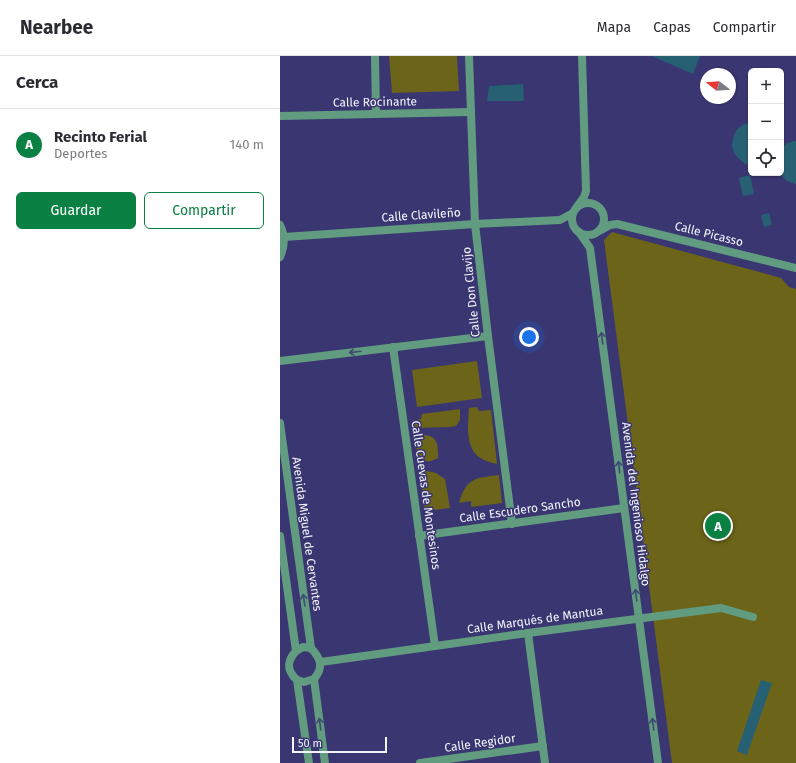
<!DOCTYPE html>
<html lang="es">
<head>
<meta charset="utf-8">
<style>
  :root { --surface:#fff; --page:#f2f2f3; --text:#2b2b33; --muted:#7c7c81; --line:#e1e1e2; --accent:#0b8043 }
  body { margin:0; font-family:"Fira Sans",sans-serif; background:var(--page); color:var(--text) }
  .controls { position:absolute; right:12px; top:12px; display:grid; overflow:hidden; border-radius:6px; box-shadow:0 1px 3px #0004 }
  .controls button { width:36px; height:36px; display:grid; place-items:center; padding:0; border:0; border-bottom:1px solid var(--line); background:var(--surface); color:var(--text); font:20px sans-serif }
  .compass { position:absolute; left:420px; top:12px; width:36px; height:36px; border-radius:50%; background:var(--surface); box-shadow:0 1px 3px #0004; rotate:287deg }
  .scale { position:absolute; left:12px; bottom:10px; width:95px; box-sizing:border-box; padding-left:4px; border:2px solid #f3f4fb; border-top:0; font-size:11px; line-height:14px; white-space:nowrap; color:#f3f4fb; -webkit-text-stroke:3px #393671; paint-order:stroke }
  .you { position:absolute; left:249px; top:281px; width:14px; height:14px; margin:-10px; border:3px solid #fff; border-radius:50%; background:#1a73e8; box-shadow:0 0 0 6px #1a73e833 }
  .badge { display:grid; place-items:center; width:26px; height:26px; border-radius:50%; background:var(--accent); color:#fff; font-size:13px; font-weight:700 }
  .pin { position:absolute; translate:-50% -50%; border:2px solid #fff; box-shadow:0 1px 4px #0006 }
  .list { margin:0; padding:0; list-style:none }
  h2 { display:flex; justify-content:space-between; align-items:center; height:52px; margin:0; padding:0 16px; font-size:17px }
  h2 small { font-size:13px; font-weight:400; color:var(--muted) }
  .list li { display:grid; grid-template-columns:26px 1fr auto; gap:12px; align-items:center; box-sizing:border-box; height:72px; padding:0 16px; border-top:1px solid var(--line) }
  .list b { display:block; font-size:15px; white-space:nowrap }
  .list p { margin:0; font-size:13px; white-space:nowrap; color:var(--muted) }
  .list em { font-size:13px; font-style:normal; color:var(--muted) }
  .actions { display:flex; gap:8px; padding:12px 16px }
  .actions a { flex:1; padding:9px 0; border:1px solid var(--accent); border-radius:6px; text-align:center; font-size:14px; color:var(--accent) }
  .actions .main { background:var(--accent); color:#fff }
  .icon { flex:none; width:22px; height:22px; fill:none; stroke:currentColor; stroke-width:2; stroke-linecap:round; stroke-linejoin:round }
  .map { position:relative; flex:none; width:516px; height:707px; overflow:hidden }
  header { display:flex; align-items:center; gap:24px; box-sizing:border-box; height:56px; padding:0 20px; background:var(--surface); border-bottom:1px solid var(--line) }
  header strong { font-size:19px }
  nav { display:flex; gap:22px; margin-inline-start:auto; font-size:14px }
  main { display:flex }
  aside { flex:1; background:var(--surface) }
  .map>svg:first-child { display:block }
  .green { fill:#6c6419 }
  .building { fill:#286073 }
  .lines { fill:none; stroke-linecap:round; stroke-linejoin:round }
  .minor { stroke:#629c80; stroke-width:8 }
  .oneway { stroke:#414a74 }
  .labels { text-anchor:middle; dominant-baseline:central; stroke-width:3; stroke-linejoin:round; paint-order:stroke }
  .street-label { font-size:12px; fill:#f3f4fb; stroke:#393671 }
</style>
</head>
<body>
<header>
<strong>Nearbee</strong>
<nav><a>Mapa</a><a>Capas</a><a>Compartir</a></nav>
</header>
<main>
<aside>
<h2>Cerca<small></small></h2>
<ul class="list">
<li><span class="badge">A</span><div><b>Recinto Ferial</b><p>Deportes</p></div><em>140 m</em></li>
</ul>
<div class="actions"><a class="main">Guardar</a><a>Compartir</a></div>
</aside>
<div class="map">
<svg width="516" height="707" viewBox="0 0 516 707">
  <rect width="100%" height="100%" fill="#393671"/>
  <g class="green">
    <polygon points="109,0 177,0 179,35 112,37"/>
    <polygon points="332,176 501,222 509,231 516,233 516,707 392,707 324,184"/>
    <polygon points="197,305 202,342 137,351 132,314"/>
    <path d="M197 351 199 355 211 354 217 408C213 407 208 406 204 404 184 395 188 369 189 352Z"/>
    <polygon points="180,353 180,364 176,370 170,371 134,372 132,365 141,363 142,358"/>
    <path d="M143 379C158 379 158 390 158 402L151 405 138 406 135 381Z"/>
    <polygon points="139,413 156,417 165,423 170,452 145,455"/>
    <path d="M219 419 222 447 191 451V445L179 447C186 422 195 422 219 419Z"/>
  </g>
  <g class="building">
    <polygon points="372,0 420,0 413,18"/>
    <polygon points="243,28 244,45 207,45 209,30"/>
    <polygon points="468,67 471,67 471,109 465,108 459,103 454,97 452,90 453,82 456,75 461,70"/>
    <polygon points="513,85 516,85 516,128 507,125 499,117 501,117 501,93 506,88"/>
    <polygon points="470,119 474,138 463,140 459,122"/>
    <polygon points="489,157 492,169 484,171 481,159"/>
    <polygon points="481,624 492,627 467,699 457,695"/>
  </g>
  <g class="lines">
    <g class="minor">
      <polyline points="95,0 96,58"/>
      <polyline points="189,0 195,168 208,280 232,468"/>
      <polyline points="0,60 191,56"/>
      <circle cx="308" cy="163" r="16"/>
      <polyline points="296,152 304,141 306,135 302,0"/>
      <path d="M0 169C5 179 5 190 0 201"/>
      <polyline points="321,174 330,169 337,168 516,212"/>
      <polyline points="299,176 310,192 378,707"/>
      <polyline points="4,181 195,168 280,164 293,157"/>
      <polyline points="113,291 155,590"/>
      <polyline points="0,305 208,280"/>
      <path d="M0 367 31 592C41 603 44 611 34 623L45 707"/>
      <path d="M0 480 16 595C7 605 6 614 17 624L29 707"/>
      <polyline points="139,480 344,452"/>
      <polyline points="248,577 265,707"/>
      <polyline points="16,595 23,591 31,592"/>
      <polyline points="41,606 248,577 441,552 473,561"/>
      <polyline points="17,624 24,626 34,623"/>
      <polyline points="140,707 263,690"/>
    </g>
  </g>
  <defs><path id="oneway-shaft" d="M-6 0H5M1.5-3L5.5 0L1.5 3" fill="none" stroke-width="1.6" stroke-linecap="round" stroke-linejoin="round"/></defs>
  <g class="oneway">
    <use href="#oneway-shaft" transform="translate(322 282) rotate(-97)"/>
    <use href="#oneway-shaft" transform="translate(75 296) rotate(173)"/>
    <use href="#oneway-shaft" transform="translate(339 411) rotate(-97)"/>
    <use href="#oneway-shaft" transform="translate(356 539) rotate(-97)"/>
    <use href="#oneway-shaft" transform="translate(24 544) rotate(-98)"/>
    <use href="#oneway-shaft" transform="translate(40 668) rotate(-97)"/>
    <use href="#oneway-shaft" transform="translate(373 668) rotate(-98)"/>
  </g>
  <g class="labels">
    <g class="street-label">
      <text transform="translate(95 46) rotate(-1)">Calle Rocinante</text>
      <text transform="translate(141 159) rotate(-4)">Calle Clavileño</text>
      <text transform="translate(429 178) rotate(14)">Calle Picasso</text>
      <text transform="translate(191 236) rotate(-96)">Calle Don Clavijo</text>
      <text transform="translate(146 439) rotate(82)">Calle Cuevas de Montesinos</text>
      <text transform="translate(356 448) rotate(83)">Avenida del Ingenioso Hidalgo</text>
      <text transform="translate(240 454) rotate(-8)">Calle Escudero Sancho</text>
      <text transform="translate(27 478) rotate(82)">Avenida Miguel de Cervantes</text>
      <text transform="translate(255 564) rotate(-8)">Calle Marqués de Mantua</text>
      <text transform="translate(200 687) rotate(-8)">Calle Regidor</text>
    </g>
  </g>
</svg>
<div class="controls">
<button>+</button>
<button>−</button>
<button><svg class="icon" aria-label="locate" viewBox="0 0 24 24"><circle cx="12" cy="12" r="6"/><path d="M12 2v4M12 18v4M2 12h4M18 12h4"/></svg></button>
</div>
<svg class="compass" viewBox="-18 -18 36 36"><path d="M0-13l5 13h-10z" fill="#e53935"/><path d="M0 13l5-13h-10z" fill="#7c7c81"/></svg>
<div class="scale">50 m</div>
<div class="you"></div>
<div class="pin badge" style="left:438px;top:470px">A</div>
</div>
</main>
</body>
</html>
